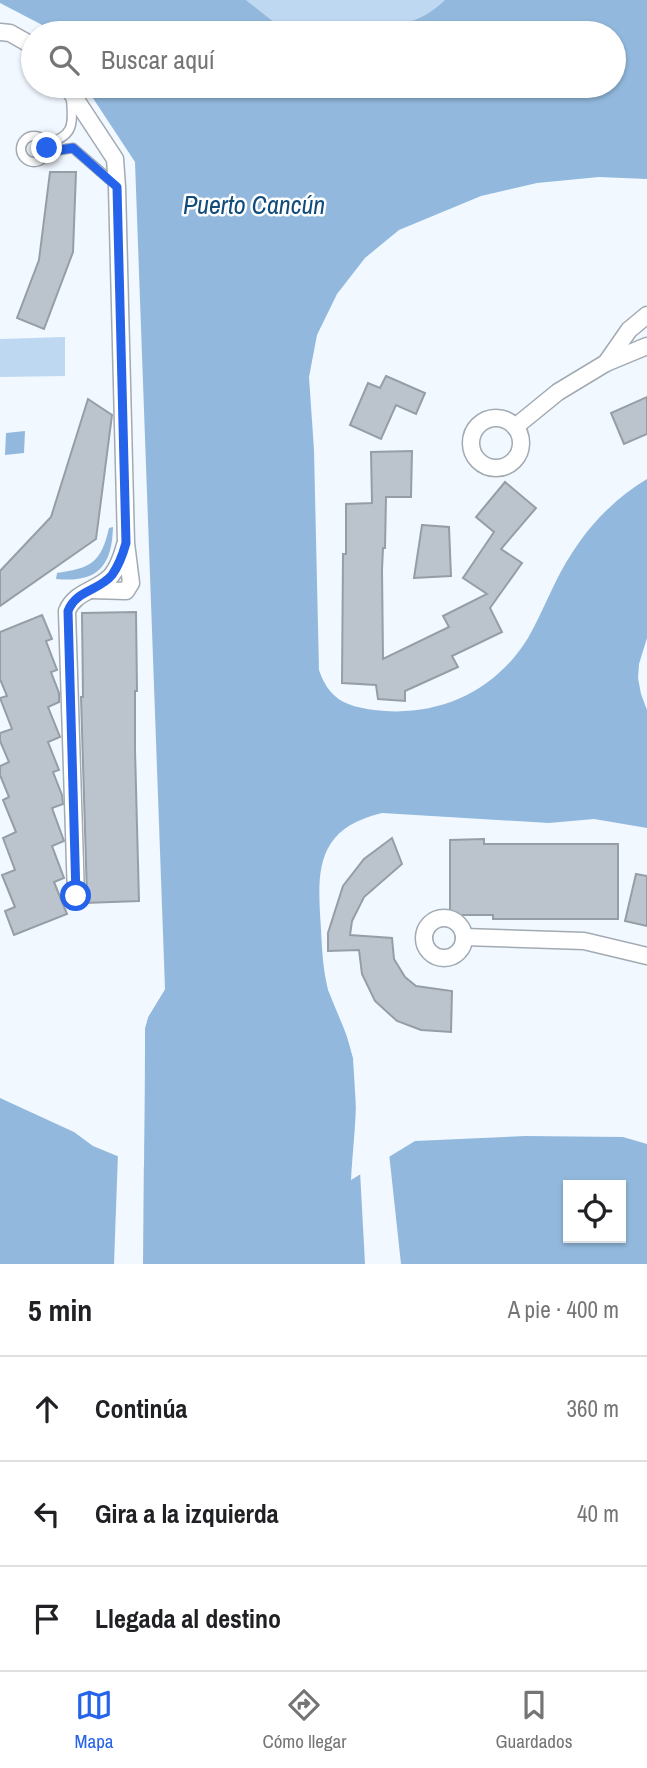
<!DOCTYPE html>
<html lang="es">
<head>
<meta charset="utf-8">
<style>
  :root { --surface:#fff; --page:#f2f2f2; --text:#202124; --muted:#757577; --line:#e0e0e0; --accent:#2563eb }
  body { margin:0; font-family:"Archivo Narrow",sans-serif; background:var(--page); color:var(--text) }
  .controls { position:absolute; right:21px; bottom:21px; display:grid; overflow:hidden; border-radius:0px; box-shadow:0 2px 5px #0004 }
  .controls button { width:63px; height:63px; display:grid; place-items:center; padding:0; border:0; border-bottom:2px solid var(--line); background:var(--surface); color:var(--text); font:35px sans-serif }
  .stop { position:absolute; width:21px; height:21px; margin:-16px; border:5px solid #2563eb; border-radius:50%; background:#fff }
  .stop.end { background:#2563eb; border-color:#fff; box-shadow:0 2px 7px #0008 }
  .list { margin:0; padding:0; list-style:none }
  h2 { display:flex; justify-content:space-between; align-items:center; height:91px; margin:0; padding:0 28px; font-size:30px }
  h2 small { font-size:23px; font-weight:400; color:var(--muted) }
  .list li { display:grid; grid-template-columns:46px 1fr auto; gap:21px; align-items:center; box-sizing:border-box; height:105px; padding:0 28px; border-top:2px solid var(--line) }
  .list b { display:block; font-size:26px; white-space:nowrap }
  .list em { font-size:23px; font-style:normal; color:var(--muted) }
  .icon { flex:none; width:38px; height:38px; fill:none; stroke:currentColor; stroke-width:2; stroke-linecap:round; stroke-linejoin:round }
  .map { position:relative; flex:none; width:647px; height:1264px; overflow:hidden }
  .search { position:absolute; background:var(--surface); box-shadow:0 2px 5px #0004; left:21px; right:21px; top:21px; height:77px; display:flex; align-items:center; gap:18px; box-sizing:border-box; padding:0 24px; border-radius:38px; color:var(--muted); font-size:26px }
  .sheet { height:406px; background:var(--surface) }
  nav { display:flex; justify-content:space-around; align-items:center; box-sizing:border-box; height:98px; border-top:2px solid var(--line); background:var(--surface); font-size:19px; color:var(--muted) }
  nav a { display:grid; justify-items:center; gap:4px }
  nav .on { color:var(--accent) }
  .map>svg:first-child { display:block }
  .green { fill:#bfd8f1 }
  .water { fill:#92b9dd; fill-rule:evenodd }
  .pier { fill:#f1f8ff }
  .building { fill:#bbc4cc; stroke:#959ea6; stroke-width:2 }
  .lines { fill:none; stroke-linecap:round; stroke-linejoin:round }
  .service-casing { stroke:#a2aab2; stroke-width:11 }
  .minor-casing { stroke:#a2aab2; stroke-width:19 }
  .service { stroke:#fff; stroke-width:8 }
  .minor { stroke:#fff; stroke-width:16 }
  .route { stroke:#2563eb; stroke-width:9 }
  .labels { text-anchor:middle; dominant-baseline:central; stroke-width:5; stroke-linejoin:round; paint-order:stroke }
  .water-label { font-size:26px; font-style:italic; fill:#104b7a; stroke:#fff }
</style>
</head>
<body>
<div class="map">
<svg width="647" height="1264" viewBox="0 0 647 1264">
  <rect width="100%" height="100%" fill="#f1f8ff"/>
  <g class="green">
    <path d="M246 0H445C433 11 421 19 405 23 389 25 374 24 360 33H288Z"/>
    <polygon points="65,337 65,376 0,377 0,339"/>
  </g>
  <g class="water">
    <polygon points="0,0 246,0 288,33 51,33 48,28 0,3"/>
    <path d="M445 0H647V179L599 177 537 183 481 196 399 230 365 258 337 294 317 335 309 377 314 450 319 670C329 699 345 706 374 710 437 718 495 692 528 638 544 610 554 580 572 553 591 523 617 497 647 479V638L639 664 638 678 641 694 647 710V828L594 819 549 823 382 813C315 829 317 871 321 929 322 949 323 973 329 992 337 1014 348 1034 353 1057 360 1097 353 1141 351 1180L415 1141 526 1136 623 1137 647 1144V1264H0V1098L74 1132 93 1146 144 1167 145 1028 148 1017 165 989 135 162 85 86H614V33H361C374 24 390 25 405 23 421 19 433 11 445 0ZM568 1185H621V1238H568Z"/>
    <polygon points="25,431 24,453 5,455 6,433"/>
    <path d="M113 527C112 567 97 583 56 579L57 573C91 568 101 563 109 528Z"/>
  </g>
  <g class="pier">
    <polygon points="326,974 346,1020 356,1058 357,1125 353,1058 343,1022 328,990"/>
    <polygon points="165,989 148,1017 145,1028 143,1264 114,1264 118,1153 141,1162 141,1027 153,1001 159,992"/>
    <polygon points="389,1153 401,1264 365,1264 360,1171"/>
  </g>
  <g class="building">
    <polygon points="50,172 76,172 73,252 44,329 17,318 39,260"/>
    <polygon points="386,376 425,393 416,414 396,405 381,439 350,425 368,383 380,388"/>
    <polygon points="647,397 647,434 624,444 611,413"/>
    <polygon points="88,399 112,415 96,539 0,606 0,571 51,517"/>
    <polygon points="412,451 411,497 386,497 385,548 383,548 382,570 383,659 449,627 443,616 487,594 463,578 494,532 476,517 505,482 536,508 501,549 522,563 490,608 502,632 452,656 458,667 405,691 405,701 378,699 376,685 342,683 343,554 346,554 346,504 372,503 371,452"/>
    <polygon points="422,525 449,527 451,576 414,578"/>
    <polygon points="136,612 137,691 135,691 135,750 139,901 85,903 87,896 81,697 83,697 82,613"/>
    <polygon points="42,615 52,639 46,641 57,670 51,672 59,693 59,702 48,707 60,737 48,742 59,770 53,772 62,795 63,804 52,808 64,841 52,846 64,878 54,882 67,914 14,935 5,911 15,907 2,875 15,870 3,838 16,832 3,800 9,797 0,775 0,766 9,762 0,741 0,733 12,729 0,698 7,696 0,679 0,632"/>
    <polygon points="392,838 402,864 364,897 352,921 350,935 392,938 394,959 405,977 416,986 452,991 451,1032 421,1030 397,1021 375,1001 362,974 359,950 328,951 328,933 343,886 364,859"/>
    <polygon points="484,839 484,844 618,844 618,919 493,919 493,915 450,915 450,840"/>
    <polygon points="636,874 647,876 647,926 625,921"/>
  </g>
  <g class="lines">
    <g class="service-casing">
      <g id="service">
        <circle cx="34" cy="149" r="13"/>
        <path d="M46 144C74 136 73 126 71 98"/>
        <polyline points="46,152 73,148 117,186"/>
      </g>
    </g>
    <g class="minor-casing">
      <g id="minor">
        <polyline points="0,32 10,33 33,46"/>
        <polyline points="67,86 115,159 117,187 126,543 131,583 126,591 91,590"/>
        <polyline points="606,363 629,330 647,315"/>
        <circle cx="496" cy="443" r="25"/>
        <polyline points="515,427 558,392 606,363 647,346"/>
        <path d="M76 896 67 611C75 591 97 591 111 576 118 568 122 556 125 545"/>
        <circle cx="444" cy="938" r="20"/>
        <polyline points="464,937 584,941 647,956"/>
      </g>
    </g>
    <use href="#service" class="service"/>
    <use href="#minor" class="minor"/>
  </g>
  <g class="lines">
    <path class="route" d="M47 148V152L73 148 117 187 126 543C123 554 119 565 112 575 99 591 76 590 68 611L76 896"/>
  </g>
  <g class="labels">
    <g class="water-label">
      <text x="254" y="204">Puerto Cancún</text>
    </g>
  </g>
</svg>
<div class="controls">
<button><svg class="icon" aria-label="locate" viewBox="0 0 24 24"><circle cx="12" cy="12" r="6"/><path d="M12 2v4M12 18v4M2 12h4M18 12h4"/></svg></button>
</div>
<div class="stop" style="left:76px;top:896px"></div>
<div class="stop end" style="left:47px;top:148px"></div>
<div class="search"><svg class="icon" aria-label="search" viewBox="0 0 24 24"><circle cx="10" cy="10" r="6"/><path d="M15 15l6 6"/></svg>Buscar aquí</div>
</div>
<section class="sheet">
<h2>5 min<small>A pie · 400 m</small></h2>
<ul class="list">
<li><svg class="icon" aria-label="ahead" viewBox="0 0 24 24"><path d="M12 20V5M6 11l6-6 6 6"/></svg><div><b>Continúa</b></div><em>360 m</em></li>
<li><svg class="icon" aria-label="left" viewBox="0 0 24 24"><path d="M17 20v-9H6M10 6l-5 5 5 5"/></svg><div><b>Gira a la izquierda</b></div><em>40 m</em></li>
<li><svg class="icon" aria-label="arrive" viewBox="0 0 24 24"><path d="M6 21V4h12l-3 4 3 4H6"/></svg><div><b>Llegada al destino</b></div></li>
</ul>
</section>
<nav>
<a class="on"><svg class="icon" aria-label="map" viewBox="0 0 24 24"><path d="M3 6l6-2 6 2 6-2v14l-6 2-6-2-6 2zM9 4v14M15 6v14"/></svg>Mapa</a>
<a><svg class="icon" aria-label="directions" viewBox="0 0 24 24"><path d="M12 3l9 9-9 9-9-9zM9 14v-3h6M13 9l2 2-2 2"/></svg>Cómo llegar</a>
<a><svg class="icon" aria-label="saved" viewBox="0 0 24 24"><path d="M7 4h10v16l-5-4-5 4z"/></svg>Guardados</a>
</nav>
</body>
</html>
